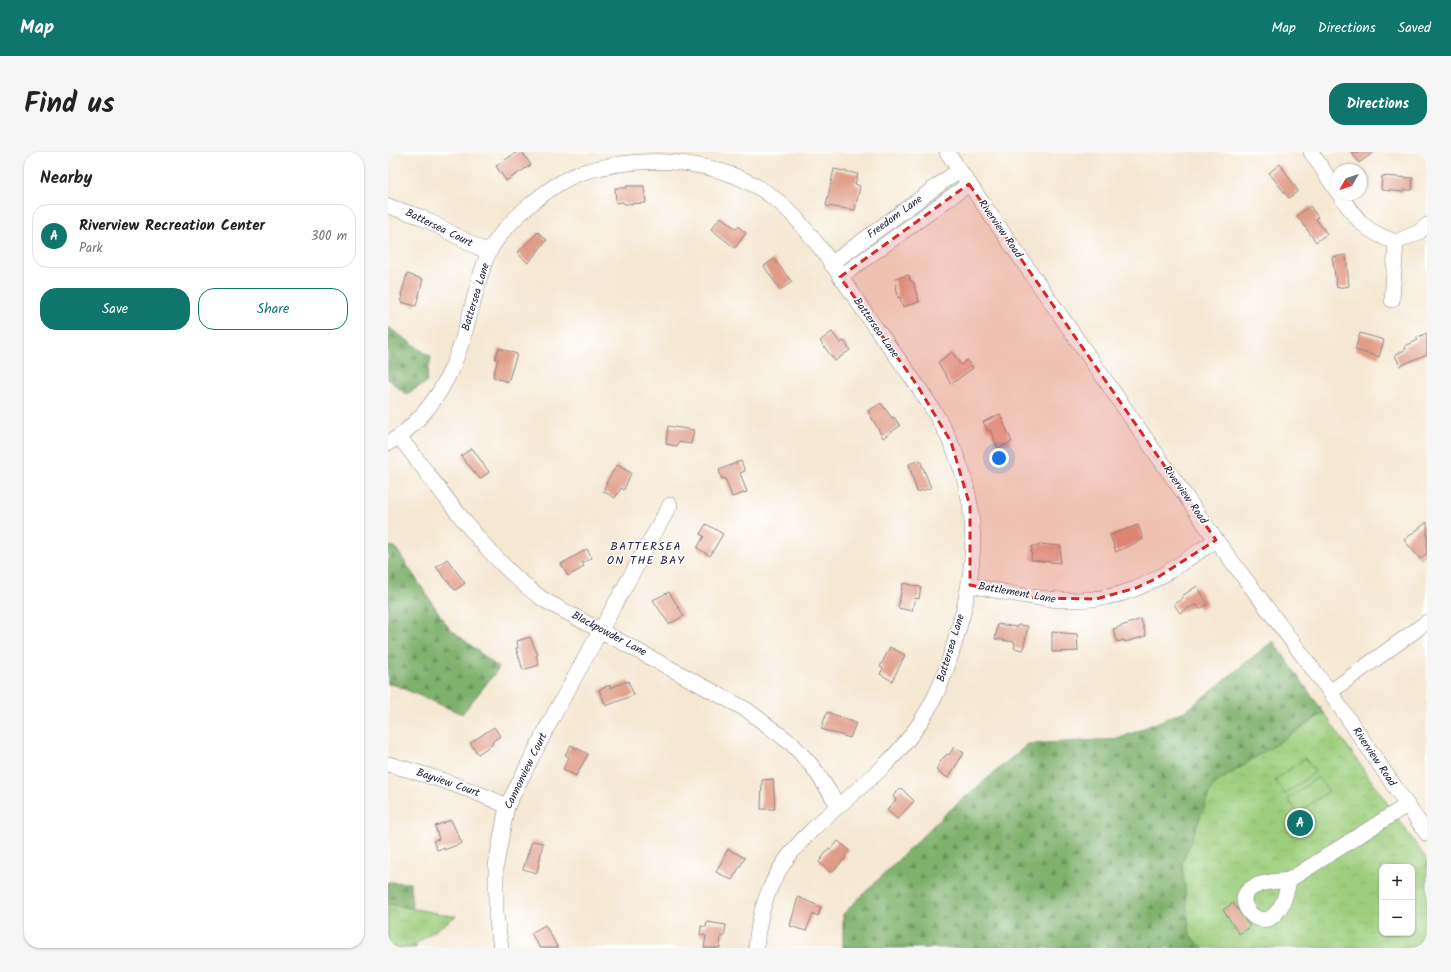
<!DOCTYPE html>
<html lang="en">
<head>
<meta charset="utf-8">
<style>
  :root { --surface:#fff; --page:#f6f6f6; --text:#222; --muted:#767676; --line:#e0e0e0; --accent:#0f766e }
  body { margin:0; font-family:Kalam,sans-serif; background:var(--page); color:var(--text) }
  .controls { position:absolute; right:12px; bottom:12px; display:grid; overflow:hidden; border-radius:8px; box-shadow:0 1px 3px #0004 }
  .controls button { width:36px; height:36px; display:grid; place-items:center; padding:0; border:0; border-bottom:1px solid var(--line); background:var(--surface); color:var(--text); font:20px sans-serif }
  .compass { position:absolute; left:943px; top:12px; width:36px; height:36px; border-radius:50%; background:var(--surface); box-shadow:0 1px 3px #0004; rotate:230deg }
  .you { position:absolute; left:611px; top:306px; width:14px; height:14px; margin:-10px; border:3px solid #fff; border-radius:50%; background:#1a73e8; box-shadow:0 0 0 6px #1a73e833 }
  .badge { display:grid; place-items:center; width:26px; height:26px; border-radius:50%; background:var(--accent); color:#fff; font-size:13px; font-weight:700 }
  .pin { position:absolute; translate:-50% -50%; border:2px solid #fff; box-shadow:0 1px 4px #0006 }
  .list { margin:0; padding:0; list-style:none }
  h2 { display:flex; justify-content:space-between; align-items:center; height:52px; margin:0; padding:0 16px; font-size:17px }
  h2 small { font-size:13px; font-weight:400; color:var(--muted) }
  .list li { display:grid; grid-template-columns:26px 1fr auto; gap:12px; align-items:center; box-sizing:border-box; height:64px; margin:0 8px 8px; padding:0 8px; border:1px solid var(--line); border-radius:16px }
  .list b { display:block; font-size:15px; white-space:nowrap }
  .list p { margin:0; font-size:13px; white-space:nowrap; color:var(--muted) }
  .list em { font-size:13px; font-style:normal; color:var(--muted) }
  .actions { display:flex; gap:8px; padding:12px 16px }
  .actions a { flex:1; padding:9px 0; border:1px solid var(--accent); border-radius:16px; text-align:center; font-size:14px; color:var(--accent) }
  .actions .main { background:var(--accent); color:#fff }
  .map { position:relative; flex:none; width:1039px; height:796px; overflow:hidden; border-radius:16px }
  header { display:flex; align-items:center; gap:24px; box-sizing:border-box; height:56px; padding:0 20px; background:var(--accent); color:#fff }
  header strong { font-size:19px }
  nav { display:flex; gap:22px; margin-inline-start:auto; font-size:14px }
  .intro { display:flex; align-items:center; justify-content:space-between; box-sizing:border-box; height:96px; padding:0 24px }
  h1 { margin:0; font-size:28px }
  .button { padding:10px 18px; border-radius:16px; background:var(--accent); color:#fff; font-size:14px; font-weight:700 }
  main { display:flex; gap:24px; padding:0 24px }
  aside { flex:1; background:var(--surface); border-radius:16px; box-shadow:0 1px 3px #0004 }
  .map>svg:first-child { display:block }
  .forest { fill:url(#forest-firs); stroke:#506a54 }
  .park { fill:url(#park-crowns); stroke:#60785c; fill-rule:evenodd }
  .pitch { fill:#9dce7d; stroke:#60785c }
  .building { fill:#e09c86 }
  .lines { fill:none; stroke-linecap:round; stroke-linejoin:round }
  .minor-casing { stroke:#8c8586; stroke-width:16 }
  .minor { stroke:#fff; stroke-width:15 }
  .marked { fill:#d62828; fill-opacity:0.2; stroke:#d62828; stroke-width:3; stroke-dasharray:8 5; stroke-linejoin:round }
  .labels { text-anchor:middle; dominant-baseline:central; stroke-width:3; stroke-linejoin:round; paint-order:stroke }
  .street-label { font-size:11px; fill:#22223b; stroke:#fff }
  .neighbourhood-label { font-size:12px; letter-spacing:1px; fill:#22223b; stroke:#fff }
</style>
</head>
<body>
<header>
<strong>Map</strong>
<nav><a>Map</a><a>Directions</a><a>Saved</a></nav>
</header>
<div class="intro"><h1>Find us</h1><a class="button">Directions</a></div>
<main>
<aside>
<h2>Nearby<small></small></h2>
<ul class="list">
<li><span class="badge">A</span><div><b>Riverview Recreation Center</b><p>Park</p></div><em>300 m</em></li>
</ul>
<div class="actions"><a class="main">Save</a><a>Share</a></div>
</aside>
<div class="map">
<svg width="1039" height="796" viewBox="0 0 1039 796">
  <defs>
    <pattern id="forest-firs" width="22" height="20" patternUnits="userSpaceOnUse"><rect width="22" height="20" fill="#7eb16c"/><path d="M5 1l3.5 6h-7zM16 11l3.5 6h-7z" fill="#67905a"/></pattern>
    <pattern id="park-crowns" width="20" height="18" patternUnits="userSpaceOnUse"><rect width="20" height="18" fill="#9dce7d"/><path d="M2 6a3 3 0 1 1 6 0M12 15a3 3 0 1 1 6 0" fill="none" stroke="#87b16d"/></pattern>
  </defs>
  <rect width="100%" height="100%" fill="#fff"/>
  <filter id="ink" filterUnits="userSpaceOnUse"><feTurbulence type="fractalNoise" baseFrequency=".025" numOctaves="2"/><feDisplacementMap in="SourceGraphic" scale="8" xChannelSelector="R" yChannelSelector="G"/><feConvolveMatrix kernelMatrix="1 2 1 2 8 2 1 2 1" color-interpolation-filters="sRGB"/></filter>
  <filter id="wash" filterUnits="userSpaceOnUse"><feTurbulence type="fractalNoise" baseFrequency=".012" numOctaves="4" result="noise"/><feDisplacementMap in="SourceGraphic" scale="16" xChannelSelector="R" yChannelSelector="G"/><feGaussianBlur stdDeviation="0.9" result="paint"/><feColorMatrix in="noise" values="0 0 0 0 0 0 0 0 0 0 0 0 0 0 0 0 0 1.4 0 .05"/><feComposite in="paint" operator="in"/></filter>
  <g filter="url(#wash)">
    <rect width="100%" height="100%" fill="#f5e8d2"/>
    <g class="forest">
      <polygon points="0,175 43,205 38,231 18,242 0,227"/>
      <polygon points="0,394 7,395 60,475 111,516 74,562 7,533 0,532"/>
      <polygon points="885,489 936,561 825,633 802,783 815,796 455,796 455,762 555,664 640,592 730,587 799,558"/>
      <polygon points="0,730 22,731 28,796 0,796"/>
    </g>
    <g class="park">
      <path d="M936 561 1039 708V796H815L802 783 794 711 825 633ZM994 715H1024V781H994Z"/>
      <polygon points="0,752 65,764 68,764 22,796 0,796"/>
    </g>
    <g class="pitch">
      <polygon points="917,606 927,620 897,642 887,628"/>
      <polygon points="930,625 941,639 910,661 900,647"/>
    </g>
    <g id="blocks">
      <g class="building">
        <polygon points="129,0 134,0 143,13 118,29 108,14"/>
        <polygon points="963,0 986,0 971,11"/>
        <polygon points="892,12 910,39 901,46 881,21"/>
        <polygon points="446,17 470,22 467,32 472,34 467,58 438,54"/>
        <polygon points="994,24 1025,26 1024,38 1015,38 1015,40 993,38"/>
        <polygon points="238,34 256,34 258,51 236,52 235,50 228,51 227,36 239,36"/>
        <polygon points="922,54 930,65 928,67 939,82 928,90 909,64"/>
        <polygon points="333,65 348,77 350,74 358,81 347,96 323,77"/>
        <polygon points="150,80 159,88 140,111 129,101"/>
        <polygon points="958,103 961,134 949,136 944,105"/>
        <polygon points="386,107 404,130 392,138 376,114"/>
        <polygon points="19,122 35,127 28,154 13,150 15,143 13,143"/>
        <polygon points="521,123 522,129 525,129 531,150 515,155 512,145 510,146 507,126"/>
        <polygon points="444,180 452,191 456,189 462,198 447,209 432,189"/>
        <polygon points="972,181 996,188 991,205 967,198"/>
        <polygon points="1039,181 1039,202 1012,214 1007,203 1018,197 1017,194 1030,188 1028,186"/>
        <polygon points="111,196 129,202 120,230 105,225 110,207 107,207"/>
        <polygon points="564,200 573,213 579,208 585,216 563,232 550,210"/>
        <polygon points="493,251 504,266 506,265 512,274 495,286 480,259"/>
        <polygon points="612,262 624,290 610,296 602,278 600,279 595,270"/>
        <polygon points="280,274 306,278 303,292 290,290 289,294 278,292"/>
        <polygon points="84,296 101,320 92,327 73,304"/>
        <polygon points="532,308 543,336 529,340 521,312"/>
        <polygon points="353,309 357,319 352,321 359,340 344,345 337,326 334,327 331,318"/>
        <polygon points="229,313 243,321 236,338 233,336 227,346 215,339 219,332 218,331"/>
        <polygon points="1039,370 1039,401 1032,407 1016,388"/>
        <polygon points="318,372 335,382 322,404 309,396 316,384 312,382"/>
        <polygon points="750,373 755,387 728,400 722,383"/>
        <polygon points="651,392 673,394 672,411 643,408 644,394 651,394"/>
        <polygon points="199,397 204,406 194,411 196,414 191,418 180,424 173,412"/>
        <polygon points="59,407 77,431 67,438 48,415"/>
        <polygon points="515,431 533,435 531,447 527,446 524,459 510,456"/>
        <polygon points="809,434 820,452 812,457 808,452 792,461 786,452 795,446 794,444"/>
        <polygon points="281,440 296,464 281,472 265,448"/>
        <polygon points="753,467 758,484 737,490 736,488 729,490 725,477"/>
        <polygon points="610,472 629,475 630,473 640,474 635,498 626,496 627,490 607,487"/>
        <polygon points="664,480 689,482 690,499 664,500"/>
        <polygon points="142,485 150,503 148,504 151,513 135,518 128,496 130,496 129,489"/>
        <polygon points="502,495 517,503 504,529 492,522 495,516 492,515"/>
        <polygon points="240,529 246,543 218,554 211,538 222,533 222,536"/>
        <polygon points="439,560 468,571 462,586 433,577"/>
        <polygon points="106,575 112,584 104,590 105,592 90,602 82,591"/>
        <polygon points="183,593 200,602 188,624 175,617 181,605 177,603"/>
        <polygon points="566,595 576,601 560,626 548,618 554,607 559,602 561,603"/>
        <polygon points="385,627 387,657 373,657 374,628"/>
        <polygon points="513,636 526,649 509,667 499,658 508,648 505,644"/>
        <polygon points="63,668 74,691 56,698 56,696 49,698 45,689 51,687 47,674"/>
        <polygon points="144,689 155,691 149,721 135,717"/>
        <polygon points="450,689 461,698 456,703 458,705 443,721 431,710 441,696 443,697"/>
        <polygon points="340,697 357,706 344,728 328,720"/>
        <polygon points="410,745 433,755 430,764 425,762 418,779 402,774"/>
        <polygon points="845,751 862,775 851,782 835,758"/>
        <polygon points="319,770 338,773 336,785 333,784 332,796 316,796 318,784 312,783 313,774 318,775"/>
        <polygon points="157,773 170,796 152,796 143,781"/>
      </g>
    </g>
  </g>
  <g filter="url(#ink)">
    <use href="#blocks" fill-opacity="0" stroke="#8c8586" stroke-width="1"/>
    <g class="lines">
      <g class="minor-casing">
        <g id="minor">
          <polyline points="559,0 828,388 942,540 1039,682"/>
          <polyline points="923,0 949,39"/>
          <path d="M951 42C970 69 976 79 1008 90L1031 80 1039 73"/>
          <polyline points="0,54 33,65 101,101"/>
          <polyline points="443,112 571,18"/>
          <polyline points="452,125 581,32"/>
          <polyline points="1004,148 1008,90"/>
          <path d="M12 286C56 341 98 407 156 448L359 558 404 592 425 615 450 653"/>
          <path d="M0 291C13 285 23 275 33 264 62 233 73 195 84 155 89 137 93 117 101 100 117 70 161 33 192 21 261 0 346 6 400 58 433 91 463 141 490 179 527 230 567 279 580 342 593 402 577 461 558 518 546 554 523 588 496 614 434 673 375 700 368 796"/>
          <path d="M582 433C638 445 693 458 747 437 776 425 802 405 828 388"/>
          <polyline points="942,540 1039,470"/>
          <path d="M0 612C40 623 81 636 119 654"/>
          <polyline points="901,728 1019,653"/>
          <path d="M901 728C898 743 895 758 881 767 878 767 874 768 871 767 861 764 851 749 859 740 869 729 888 730 901 728Z"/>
          <polyline points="113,796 108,763 108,713 119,654 163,568 282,353"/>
        </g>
      </g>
      <use href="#minor" class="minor"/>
    </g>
  </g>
  <path class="marked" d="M581 32 828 388 767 427 748 436 708 447 646 446 582 433V354L563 290 529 233 452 125Z"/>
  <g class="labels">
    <g class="street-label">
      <text transform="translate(507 65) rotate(-36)">Freedom Lane</text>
      <text transform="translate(51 76) rotate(26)">Battersea Court</text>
      <text transform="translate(612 77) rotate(55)">Riverview Road</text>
      <text transform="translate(88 145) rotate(-73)">Battersea Lane</text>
      <text transform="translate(488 176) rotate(55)">Battersea Lane</text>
      <text transform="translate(797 343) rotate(55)">Riverview Road</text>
      <text transform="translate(629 441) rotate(10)">Battlement Lane</text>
      <text transform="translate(221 482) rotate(28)">Blackpowder Lane</text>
      <text transform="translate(563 496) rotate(-73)">Battersea Lane</text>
      <text transform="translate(986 605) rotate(56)">Riverview Road</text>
      <text transform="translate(138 619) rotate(-64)">Cannonview Court</text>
      <text transform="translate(60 631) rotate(19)">Bayview Court</text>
    </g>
    <g class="neighbourhood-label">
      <text x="258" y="394">BATTERSEA<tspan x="258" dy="14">ON THE BAY</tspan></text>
    </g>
  </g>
</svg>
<div class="controls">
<button>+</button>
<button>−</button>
</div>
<svg class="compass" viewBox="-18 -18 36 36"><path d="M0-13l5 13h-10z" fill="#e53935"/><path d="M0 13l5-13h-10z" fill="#767676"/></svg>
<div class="you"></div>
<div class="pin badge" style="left:912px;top:671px">A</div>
</div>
</main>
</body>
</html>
